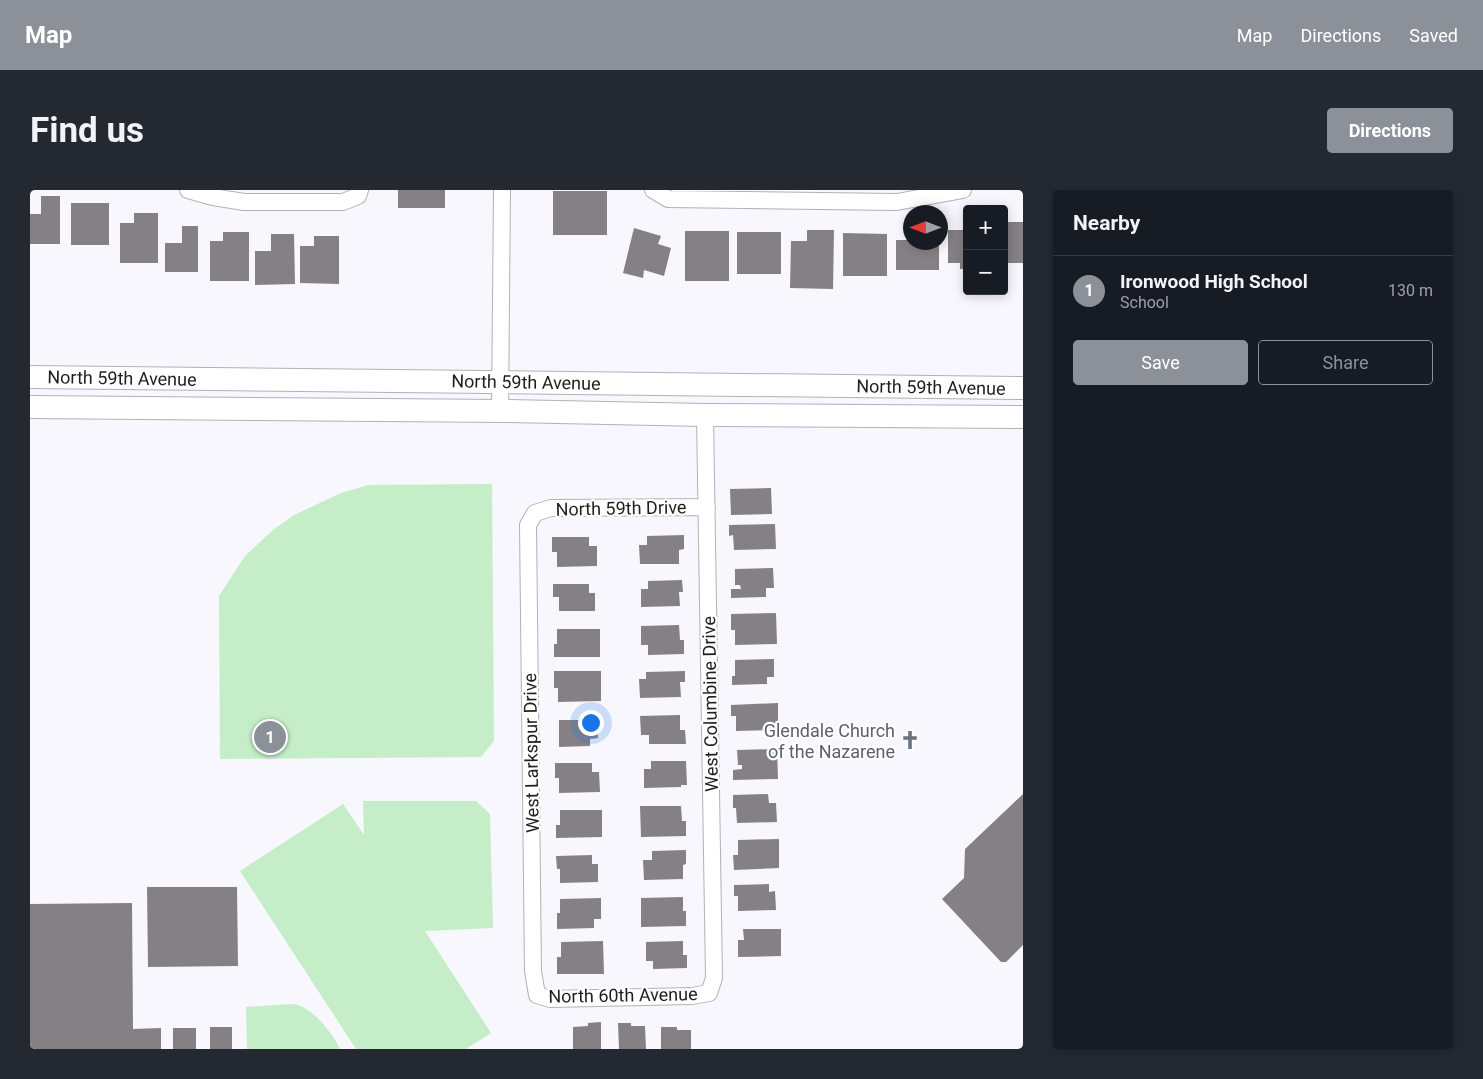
<!DOCTYPE html>
<html lang="en">
<head>
<meta charset="utf-8">
<style>
  :root { --surface:#171b24; --page:#242831; --text:#f1f3f6; --muted:#9ea1a6; --line:#363941; --accent:#8c9099 }
  body { margin:0; font-family:Roboto,sans-serif; background:var(--page); color:var(--text) }
  .controls { position:absolute; right:15px; top:15px; display:grid; overflow:hidden; border-radius:5px; box-shadow:0 2px 12px #0003 }
  .controls button { width:45px; height:45px; display:grid; place-items:center; padding:0; border:0; border-bottom:1px solid var(--line); background:var(--surface); color:var(--text); font:25px sans-serif }
  .compass { position:absolute; left:873px; top:15px; width:45px; height:45px; border-radius:50%; background:var(--surface); box-shadow:0 2px 12px #0003; rotate:270deg }
  .you { position:absolute; left:560px; top:532px; width:18px; height:18px; margin:-12px; border:4px solid #fff; border-radius:50%; background:#1a73e8; box-shadow:0 0 0 8px #1a73e833 }
  .badge { display:grid; place-items:center; width:32px; height:32px; border-radius:50%; background:var(--accent); color:#fff; font-size:16px; font-weight:700 }
  .pin { position:absolute; translate:-50% -50%; border:2px solid #fff; box-shadow:0 1px 5px #0006 }
  .list { margin:0; padding:0; list-style:none }
  h2 { display:flex; justify-content:space-between; align-items:center; height:65px; margin:0; padding:0 20px; font-size:21px }
  h2 small { font-size:16px; font-weight:400; color:var(--muted) }
  .list li { display:grid; grid-template-columns:32px 1fr auto; gap:15px; align-items:center; box-sizing:border-box; height:70px; padding:0 20px; border-top:1px solid var(--line) }
  .list b { display:block; font-size:19px; white-space:nowrap }
  .list p { margin:0; font-size:16px; white-space:nowrap; color:var(--muted) }
  .list em { font-size:16px; font-style:normal; color:var(--muted) }
  .actions { display:flex; gap:10px; padding:15px 20px }
  .actions a { flex:1; padding:11px 0; border:1px solid var(--accent); border-radius:5px; text-align:center; font-size:18px; color:var(--accent) }
  .actions .main { background:var(--accent); color:#fff }
  .map { position:relative; flex:none; width:993px; height:859px; overflow:hidden; border-radius:5px }
  header { display:flex; align-items:center; gap:30px; box-sizing:border-box; height:70px; padding:0 25px; background:var(--accent); color:#fff }
  header strong { font-size:24px }
  nav { display:flex; gap:28px; margin-inline-start:auto; font-size:18px }
  .intro { display:flex; align-items:center; justify-content:space-between; box-sizing:border-box; height:120px; padding:0 30px }
  h1 { margin:0; font-size:35px }
  .button { padding:12px 22px; border-radius:5px; background:var(--accent); color:#fff; font-size:18px; font-weight:700 }
  main { display:flex; gap:30px; padding:0 30px }
  aside { flex:1; background:var(--surface); border-radius:5px; box-shadow:0 2px 12px #0003 }
  .map>svg:first-child { display:block }
  .green { fill:#c5edc8 }
  .building { fill:#858083 }
  .lines { fill:none; stroke-linecap:round; stroke-linejoin:round }
  .street-casing { stroke:#b1b1b6; stroke-width:18 }
  .secondary-casing { stroke:#b1b1b6; stroke-width:24 }
  .street { stroke:#fff; stroke-width:16 }
  .secondary { stroke:#fff; stroke-width:22 }
  .labels { text-anchor:middle; dominant-baseline:central; stroke-width:4.5; stroke-linejoin:round; paint-order:stroke }
  .street-label { font-size:18px; fill:#1e1e20; stroke:#fff }
  .worship-label { font-size:18px; fill:#5b616d; stroke:#fff; text-anchor:end }
</style>
</head>
<body>
<header>
<strong>Map</strong>
<nav><a>Map</a><a>Directions</a><a>Saved</a></nav>
</header>
<div class="intro"><h1>Find us</h1><a class="button">Directions</a></div>
<main>
<div class="map">
<svg width="993" height="859" viewBox="0 0 993 859">
  <rect width="100%" height="100%" fill="#f7f7fd"/>
  <g class="green">
    <polygon points="462,294 464,551 451,567 190,569 189,406 215,366 243,340 264,325 311,303 338,295"/>
    <polygon points="333,611 446,611 460,624 463,738 395,741 461,843 436,859 326,859 210,681 313,614 334,645"/>
    <path d="M246 815C253 815 264 813 270 816 286 822 303 844 310 859H217L216 817Z"/>
  </g>
  <g class="building">
    <rect x="368" y="0" width="47" height="18"/>
    <rect x="523" y="1" width="54" height="44"/>
    <polygon points="11,6 30,6 30,54 0,54 0,24 11,24"/>
    <rect x="41" y="13" width="38" height="42"/>
    <polygon points="104,23 128,23 128,73 90,73 90,33 104,33"/>
    <rect x="974" y="32" width="19" height="41"/>
    <polygon points="152,36 168,36 168,82 135,82 135,53 152,53"/>
    <polygon points="604,38 631,46 628,54 641,58 634,86 614,80 613,88 593,83"/>
    <polygon points="777,40 804,40 803,99 760,98 761,51 777,51"/>
    <polygon points="918,40 937,40 937,79 930,79 930,73 918,73"/>
    <rect x="655" y="41" width="44" height="50"/>
    <polygon points="193,42 219,42 219,91 180,91 180,51 193,51"/>
    <rect x="707" y="42" width="44" height="42"/>
    <polygon points="813,43 857,44 857,86 813,86"/>
    <polygon points="241,44 264,44 265,94 225,95 225,61 241,61"/>
    <polygon points="284,46 309,46 309,94 270,93 270,56 284,56"/>
    <polygon points="866,50 881,50 881,52 909,52 909,80 866,80"/>
    <polygon points="741,298 742,324 701,325 700,299"/>
    <polygon points="745,334 746,359 704,360 703,345 699,346 699,335"/>
    <polygon points="654,345 654,359 649,360 649,374 610,374 609,355 617,355 617,346"/>
    <polygon points="522,347 559,347 559,356 567,356 567,376 527,377 527,362 522,362"/>
    <polygon points="743,378 744,398 736,398 736,407 701,408 701,399 711,399 710,395 705,395 705,379"/>
    <polygon points="652,390 653,402 649,402 650,416 611,417 611,399 618,399 618,391"/>
    <polygon points="523,394 559,394 559,403 565,403 565,421 529,421 529,407 523,407"/>
    <polygon points="746,423 747,454 705,455 705,440 701,440 701,424"/>
    <polygon points="649,435 650,450 654,450 654,464 618,465 618,455 611,455 611,436"/>
    <polygon points="527,439 570,439 570,467 524,467 524,454 527,454"/>
    <polygon points="744,469 744,487 737,487 737,494 702,495 702,486 705,486 705,470"/>
    <polygon points="524,481 571,481 571,511 528,512 528,498 524,498"/>
    <polygon points="655,481 655,492 650,492 651,507 610,508 609,489 616,489 616,482"/>
    <polygon points="748,513 748,540 706,541 706,526 701,526 701,515"/>
    <polygon points="650,525 650,540 655,540 656,554 619,554 619,545 611,545 610,526"/>
    <polygon points="529,530 567,530 568,548 560,549 560,556 529,557"/>
    <polygon points="747,559 748,589 703,590 703,580 712,579 712,575 708,575 707,560"/>
    <polygon points="621,571 656,571 657,595 651,595 651,597 614,598 614,579 621,579"/>
    <polygon points="525,573 562,573 562,582 569,582 570,602 529,603 529,588 525,588"/>
    <polygon points="738,604 739,613 746,613 747,632 707,633 706,618 703,618 703,605"/>
    <polygon points="993,604 993,755 976,772 971,772 912,709 934,688 935,659"/>
    <polygon points="610,616 651,616 652,631 656,631 656,646 611,647"/>
    <polygon points="530,620 572,620 572,647 526,648 526,635 530,635"/>
    <polygon points="749,649 749,678 704,680 703,665 708,665 708,650"/>
    <polygon points="656,660 656,674 653,675 653,689 614,690 613,670 622,670 622,661"/>
    <polygon points="562,665 562,674 568,674 568,692 530,693 530,679 527,679 526,666"/>
    <polygon points="739,694 739,702 745,701 746,720 708,721 708,706 704,706 704,695"/>
    <polygon points="117,697 207,697 208,776 118,777"/>
    <polygon points="653,707 653,721 656,721 656,736 611,737 611,708"/>
    <polygon points="571,708 571,729 564,729 564,738 527,739 527,723 530,723 530,709"/>
    <polygon points="102,713 103,839 131,838 131,859 0,859 0,714"/>
    <polygon points="713,739 751,739 751,766 708,767 708,750 714,750"/>
    <polygon points="573,751 574,784 527,784 527,767 531,767 531,752"/>
    <polygon points="653,751 653,765 657,765 657,778 623,779 623,771 616,771 616,752"/>
    <polygon points="571,832 571,859 543,859 543,837 558,836 558,833"/>
    <polygon points="588,833 601,833 601,836 615,836 616,859 589,859"/>
    <rect x="180" y="837" width="22" height="22"/>
    <polygon points="631,837 647,837 647,840 661,840 661,859 631,859"/>
    <rect x="143" y="838" width="23" height="21"/>
  </g>
  <g class="lines">
    <g class="street-casing">
      <g id="street">
        <polyline points="158,0 183,7 214,12 313,12 328,6 330,0"/>
        <polyline points="623,0 638,9 867,12 933,0"/>
        <polyline points="470,221 472,0"/>
        <polyline points="675,225 684,788 679,803 662,806 520,809 507,805 503,781 498,335 505,323 521,318 677,317"/>
      </g>
    </g>
    <g class="secondary-casing">
      <g id="secondary">
        <polyline points="0,187 993,198"/>
        <polyline points="0,217 477,221 675,225 993,227"/>
      </g>
    </g>
    <use href="#street" class="street"/>
    <use href="#secondary" class="secondary"/>
  </g>
  <defs>
    <g id="church-bare" transform="scale(1.5)"><path d="M-1.2-6h2.4v3.5h3.3v2.4h-3.3V6h-2.4V-.1h-3.3v-2.4h3.3Z" fill="#6b7280" stroke="#fff" stroke-width="2.5" paint-order="stroke"/></g>
  </defs>
  <g fill-rule="evenodd">
    <use href="#church-bare" x="880" y="550"/>
  </g>
  <g class="labels">
    <g class="street-label">
      <text transform="translate(92 188) rotate(1)">North 59th Avenue</text>
      <text transform="translate(496 192) rotate(1)">North 59th Avenue</text>
      <text transform="translate(901 197) rotate(1)">North 59th Avenue</text>
      <text transform="translate(591 318) rotate(-1)">North 59th Drive</text>
      <text transform="translate(680 514) rotate(-91)">West Columbine Drive</text>
      <text transform="translate(501 563) rotate(-91)">West Larkspur Drive</text>
      <text transform="translate(593 805) rotate(-1)">North 60th Avenue</text>
    </g>
    <g class="worship-label">
      <text x="865" y="540">Glendale Church<tspan x="865" dy="21">of the Nazarene</tspan></text>
    </g>
  </g>
</svg>
<div class="controls">
<button>+</button>
<button>−</button>
</div>
<svg class="compass" viewBox="-18 -18 36 36"><path d="M0-13l5 13h-10z" fill="#e53935"/><path d="M0 13l5-13h-10z" fill="#9ea1a6"/></svg>
<div class="you"></div>
<div class="pin badge" style="left:240px;top:547px">1</div>
</div>
<aside>
<h2>Nearby<small></small></h2>
<ul class="list">
<li><span class="badge">1</span><div><b>Ironwood High School</b><p>School</p></div><em>130 m</em></li>
</ul>
<div class="actions"><a class="main">Save</a><a>Share</a></div>
</aside>
</main>
</body>
</html>
